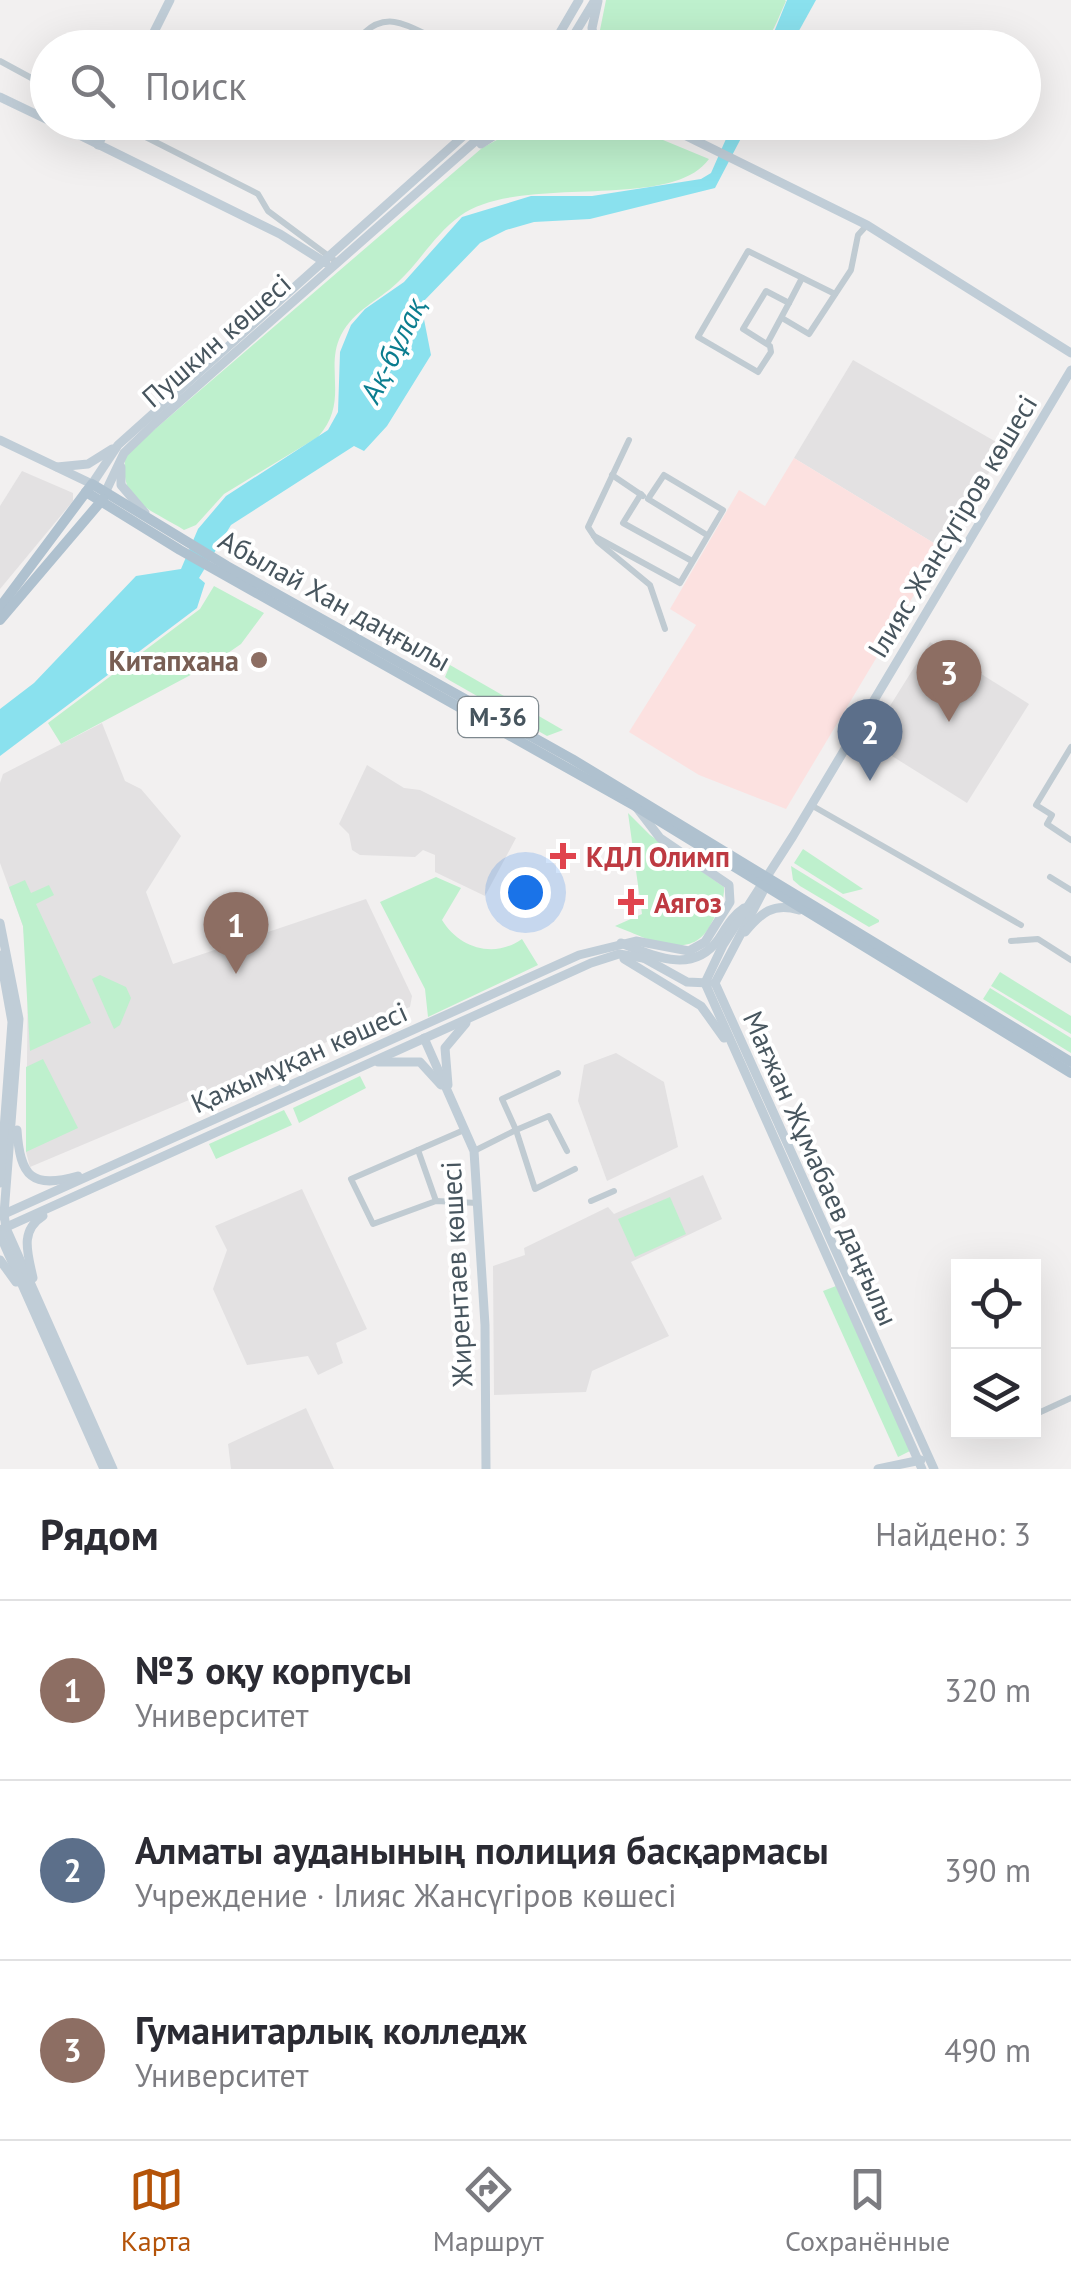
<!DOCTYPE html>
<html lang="ru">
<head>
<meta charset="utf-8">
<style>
  :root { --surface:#fff; --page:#f2f2f3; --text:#2b2b33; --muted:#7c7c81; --line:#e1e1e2; --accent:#b45309 }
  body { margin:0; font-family:"PT Sans",sans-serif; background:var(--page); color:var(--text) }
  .controls { position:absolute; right:30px; bottom:30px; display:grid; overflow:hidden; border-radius:0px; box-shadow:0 10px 40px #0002 }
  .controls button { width:90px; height:90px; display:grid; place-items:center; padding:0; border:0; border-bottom:2px solid var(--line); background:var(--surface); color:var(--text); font:50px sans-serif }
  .you { position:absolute; left:525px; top:892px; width:35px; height:35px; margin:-25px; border:8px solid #fff; border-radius:50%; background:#1a73e8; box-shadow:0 0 0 15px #1a73e833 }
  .badge { display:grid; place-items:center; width:65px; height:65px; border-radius:50%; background:var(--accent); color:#fff; font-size:32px; font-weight:700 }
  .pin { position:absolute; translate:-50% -82px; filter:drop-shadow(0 2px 5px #0008) }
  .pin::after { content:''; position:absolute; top:52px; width:35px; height:30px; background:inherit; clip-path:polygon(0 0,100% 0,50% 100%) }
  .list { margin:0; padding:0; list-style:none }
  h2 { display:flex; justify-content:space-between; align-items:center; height:130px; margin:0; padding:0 40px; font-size:42px }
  h2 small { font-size:32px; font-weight:400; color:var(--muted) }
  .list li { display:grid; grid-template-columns:65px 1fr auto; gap:30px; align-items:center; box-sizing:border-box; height:180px; padding:0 40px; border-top:2px solid var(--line) }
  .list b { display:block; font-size:38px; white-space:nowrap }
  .list p { margin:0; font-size:32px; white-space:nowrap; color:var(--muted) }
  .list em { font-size:32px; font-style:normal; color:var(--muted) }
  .icon { flex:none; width:55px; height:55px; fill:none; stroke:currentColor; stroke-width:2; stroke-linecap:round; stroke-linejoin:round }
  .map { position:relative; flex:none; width:1071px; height:1469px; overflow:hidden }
  .search { position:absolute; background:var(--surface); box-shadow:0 10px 40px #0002; left:30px; right:30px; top:30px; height:110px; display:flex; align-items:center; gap:25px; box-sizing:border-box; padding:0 35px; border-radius:55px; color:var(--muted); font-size:38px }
  .sheet { height:670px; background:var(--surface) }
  nav { display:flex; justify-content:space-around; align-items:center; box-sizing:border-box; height:140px; border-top:2px solid var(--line); background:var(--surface); font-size:28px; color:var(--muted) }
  nav a { display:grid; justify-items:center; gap:5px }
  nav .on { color:var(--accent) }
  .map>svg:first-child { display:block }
  .education { fill:#e3e1e2 }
  .medical { fill:#fce1e0 }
  .green { fill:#bef0cd }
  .water { fill:#8ae1ee }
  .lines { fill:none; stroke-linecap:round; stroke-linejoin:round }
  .street { stroke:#c0cbd2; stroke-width:6 }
  .secondary { stroke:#c0cdd7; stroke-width:9 }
  .primary { stroke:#afc1cf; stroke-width:10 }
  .education-dot { fill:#8d6e63; stroke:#fff; stroke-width:4 }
  .health-dot { fill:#e0444e; stroke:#fff; stroke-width:4 }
  .labels { text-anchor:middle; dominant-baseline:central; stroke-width:8; stroke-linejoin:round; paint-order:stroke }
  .shield { fill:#fff; stroke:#7e888e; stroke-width:2.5 }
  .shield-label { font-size:25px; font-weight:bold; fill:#47555e }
  .street-label { font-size:28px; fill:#47555e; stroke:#fff }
  .education-label { font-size:28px; font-weight:bold; fill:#785e54; stroke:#fff; text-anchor:end }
  .health-label { font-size:28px; font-weight:bold; fill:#be3a42; stroke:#fff; text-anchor:start }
  .water-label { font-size:30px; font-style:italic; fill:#0b7d8f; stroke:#fff }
</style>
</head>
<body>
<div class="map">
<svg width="1071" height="1469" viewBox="0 0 1071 1469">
  <rect width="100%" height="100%" fill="#f2f0f0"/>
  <g class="education">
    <polygon points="853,360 1005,447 942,548 794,458"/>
    <polygon points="22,471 73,493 73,501 0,589 0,506"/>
    <polygon points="930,642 1029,704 967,803 868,741"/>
    <polygon points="102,723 125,781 141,789 181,836 146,892 173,964 366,899 412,996 410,1007 30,1167 26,1152 28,968 23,926 0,863 0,783 3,774"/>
    <polygon points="367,765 404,788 420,790 516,838 485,896 435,872 435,855 423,850 415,857 360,855 352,850 349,834 339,824"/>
    <polygon points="616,1053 664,1082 678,1147 607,1181 578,1101 584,1065"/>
    <polygon points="703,1175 722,1219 631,1262 669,1336 592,1371 586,1392 494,1395 493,1266 525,1255 524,1248 608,1207 614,1214"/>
    <polygon points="302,1189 367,1329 336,1343 343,1363 318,1375 308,1356 247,1365 213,1289 227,1250 215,1226"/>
    <polygon points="306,1408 334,1469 231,1469 228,1444"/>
  </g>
  <polygon class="medical" points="794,458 942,548 786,809 699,775 629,732 696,625 670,609 739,490 765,506"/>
  <g class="green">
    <path d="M606 0H785L786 1C768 42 765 60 717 37L710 47 606 48 600 30Z"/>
    <path d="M528 123H622L709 159C670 213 520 172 460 216 435 234 419 263 397 283 378 301 354 310 341 335 324 369 350 401 318 437L224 494 196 525 184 530C149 508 117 502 126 454L482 148Z"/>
    <polygon points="214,586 264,613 241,644 215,662 61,744 48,723 200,609"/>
    <polygon points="450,665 563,730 547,736 449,680 445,677"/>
    <path d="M628 813 650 835 724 887C725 901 717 912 711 924 691 964 647 938 615 926L642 914Z"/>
    <polygon points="803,849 863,889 843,894 794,863"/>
    <polygon points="791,866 879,920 879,922 869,927 800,886 793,880"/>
    <path d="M436 877 461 888 442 920C459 948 494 959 522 939L538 965 428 1017 425 989 380 902Z"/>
    <polygon points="25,880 31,893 49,885 54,895 36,904 91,1023 30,1051 23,926 9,887"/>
    <polygon points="1000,972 1071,1016 1071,1034 991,986"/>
    <polygon points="100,975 126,987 131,998 120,1025 114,1029 92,979"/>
    <polygon points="990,988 1071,1038 1071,1053 983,999"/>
    <polygon points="43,1059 78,1128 26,1152 26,1067"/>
    <polygon points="360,1076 366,1088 299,1123 293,1108"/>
    <polygon points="284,1110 292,1125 216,1159 209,1144"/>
    <polygon points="670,1197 686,1234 635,1257 618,1219"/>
    <polygon points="836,1286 910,1451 898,1457 823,1291"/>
  </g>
  <g class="water">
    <polygon points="787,0 816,0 790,47 768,47"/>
    <polygon points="733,123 749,123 715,188 590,219 534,222 506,230 480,243 421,304 431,355 387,426 364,451 354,446 231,525 199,578 205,583 197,608 0,756 0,709 34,683 136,576 181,569 198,529 226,496 328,430 338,412 340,352 351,325 365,309 404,282 462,217 531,196 592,196 701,179 711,173"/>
  </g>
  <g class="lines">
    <g class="street">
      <path d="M360 48 364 33C391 7 416 32 445 43 453 45 461 45 468 48"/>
      <polyline points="0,61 48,87"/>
      <polyline points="116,122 258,194 268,211 338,263"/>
      <polyline points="789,303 802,278"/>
      <polyline points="782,318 809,334 851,270 858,235 867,225"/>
      <polyline points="767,344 789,303 766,291 743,329 770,346 771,352 758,372 698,337 748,251 835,294"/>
      <polyline points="629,440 588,527 598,542 650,585 665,629"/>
      <polyline points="612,475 643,496"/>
      <polyline points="641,494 623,523 692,561"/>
      <polyline points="594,536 680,583 723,510 664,475 648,499 707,535"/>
      <polyline points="1071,747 1036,805 1052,815 1047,824 1071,840"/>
      <polyline points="811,805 1021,925"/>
      <polyline points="1050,877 1071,890"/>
      <polyline points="1011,941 1038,939 1071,960"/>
      <polyline points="464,1130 351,1179 373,1224 436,1201 478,1203"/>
      <polyline points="418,1150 436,1201"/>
      <polyline points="474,1151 516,1130 502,1099 558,1073"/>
      <polyline points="567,1151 549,1116 516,1130 535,1189 575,1169"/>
      <polyline points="591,1201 614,1191"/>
      <polyline points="1034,1415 1071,1398"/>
      <polyline points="995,1432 996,1432"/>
    </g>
    <g class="secondary">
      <polyline points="146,48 170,0"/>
      <polyline points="551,48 579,0"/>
      <polyline points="566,48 595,0"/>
      <polyline points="595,48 592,28 598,1"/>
      <polyline points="0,97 48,120"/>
      <polyline points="53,122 280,234 326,263"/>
      <polyline points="658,122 867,225 1071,353"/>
      <polyline points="481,144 515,122"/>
      <polyline points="98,145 109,122"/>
      <polyline points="0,440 92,484 118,445 479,122"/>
      <polyline points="57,467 88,464 112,449"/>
      <polyline points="121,467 121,485 145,513"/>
      <polyline points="105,493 124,453 153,425 497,122"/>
      <polyline points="768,882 715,983 934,1469"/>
      <polyline points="0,923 19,1019 4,1214 6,1228 113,1469"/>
      <path d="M745 932C761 913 773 902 799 910"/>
      <path d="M621 943C654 956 692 975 718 940 726 928 732 916 744 908"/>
      <polyline points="0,955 12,1022 0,1183"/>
      <polyline points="642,957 687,982 709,983"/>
      <polyline points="624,959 701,1006 724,1038"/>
      <polyline points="705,983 723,945 793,836 1071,370"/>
      <polyline points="705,983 922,1469"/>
      <polyline points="424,1038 474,1151 485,1325 486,1469"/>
      <polyline points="378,1062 420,1062 441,1085"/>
      <polyline points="448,1085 445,1048 466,1023"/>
      <path d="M17 1130C20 1177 32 1189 78 1176"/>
      <polyline points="0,1216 579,955 636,941 689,951 705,942 730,902 729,885 660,838 637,808"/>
      <polyline points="0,1230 591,963 619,954 643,958"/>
      <polyline points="0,1235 104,1469"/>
      <polyline points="0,1260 16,1282"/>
      <path d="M33 1278C28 1254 19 1231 43 1216"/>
      <polyline points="878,1469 921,1460"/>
    </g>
    <g class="primary">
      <polyline points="86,492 180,550 635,806 1071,1073"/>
      <polyline points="0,607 92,484 227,566 572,759 1071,1062"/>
      <polyline points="0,620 103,499"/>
    </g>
  </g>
  <circle class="education-dot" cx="259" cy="660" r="10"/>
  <g class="health-dot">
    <path d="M558 841h10v10h10v10h-10v10h-10v-10h-10v-10h10z"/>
    <path d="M626 887h10v10h10v10h-10v10h-10v-10h-10v-10h10z"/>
  </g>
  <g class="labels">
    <rect class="shield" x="458" y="697" width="80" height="40" rx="8"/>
    <g class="shield-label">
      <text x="498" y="717">M-36</text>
    </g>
    <g class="street-label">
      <text transform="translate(216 340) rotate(-41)">Пушкин көшесі</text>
      <text transform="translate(952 526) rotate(-59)">Ілияс Жансүгіров көшесі</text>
      <text transform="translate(335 600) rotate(29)">Абылай Хан даңғылы</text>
      <text transform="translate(299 1057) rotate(-24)">Қажымұқан көшесі</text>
      <text transform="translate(821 1168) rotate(66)">Мағжан Жұмабаев даңғылы</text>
      <text transform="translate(456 1274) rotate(-93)">Жирентаев көшесі</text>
    </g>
    <g class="education-label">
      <text x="239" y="660">Китапхана</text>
    </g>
    <g class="health-label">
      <text x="586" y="856">КДЛ Олимп</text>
      <text x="654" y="902">Аягоз</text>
    </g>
    <g class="water-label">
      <text transform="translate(392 350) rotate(-64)">Ақ-бұлақ</text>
    </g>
  </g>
</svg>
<div class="controls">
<button><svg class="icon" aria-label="locate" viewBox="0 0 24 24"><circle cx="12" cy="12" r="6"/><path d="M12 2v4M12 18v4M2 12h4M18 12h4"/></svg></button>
<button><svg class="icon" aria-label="layers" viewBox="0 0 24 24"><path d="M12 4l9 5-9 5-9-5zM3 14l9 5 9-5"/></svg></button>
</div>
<div class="you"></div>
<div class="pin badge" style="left:236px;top:974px;background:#8d6e63">1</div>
<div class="pin badge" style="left:870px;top:781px;background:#5c6f8a">2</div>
<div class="pin badge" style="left:949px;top:722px;background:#8d6e63">3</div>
<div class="search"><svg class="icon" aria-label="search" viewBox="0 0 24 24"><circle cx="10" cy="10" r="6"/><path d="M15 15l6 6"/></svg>Поиск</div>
</div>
<section class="sheet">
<h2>Рядом<small>Найдено: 3</small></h2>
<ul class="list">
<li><span class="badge" style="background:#8d6e63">1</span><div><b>№3 оқу корпусы</b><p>Университет</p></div><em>320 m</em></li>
<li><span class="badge" style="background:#5c6f8a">2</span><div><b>Алматы ауданының полиция басқармасы</b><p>Учреждение · Ілияс Жансүгіров көшесі</p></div><em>390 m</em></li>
<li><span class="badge" style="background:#8d6e63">3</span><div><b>Гуманитарлық колледж</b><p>Университет</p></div><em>490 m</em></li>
</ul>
</section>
<nav>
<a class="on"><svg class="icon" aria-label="map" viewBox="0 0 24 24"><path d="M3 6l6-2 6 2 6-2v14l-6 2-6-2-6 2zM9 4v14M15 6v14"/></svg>Карта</a>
<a><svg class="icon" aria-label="directions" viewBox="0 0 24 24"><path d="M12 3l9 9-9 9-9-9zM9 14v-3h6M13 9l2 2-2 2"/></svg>Маршрут</a>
<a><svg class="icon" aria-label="saved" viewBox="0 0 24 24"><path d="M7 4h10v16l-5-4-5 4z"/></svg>Сохранённые</a>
</nav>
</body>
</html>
